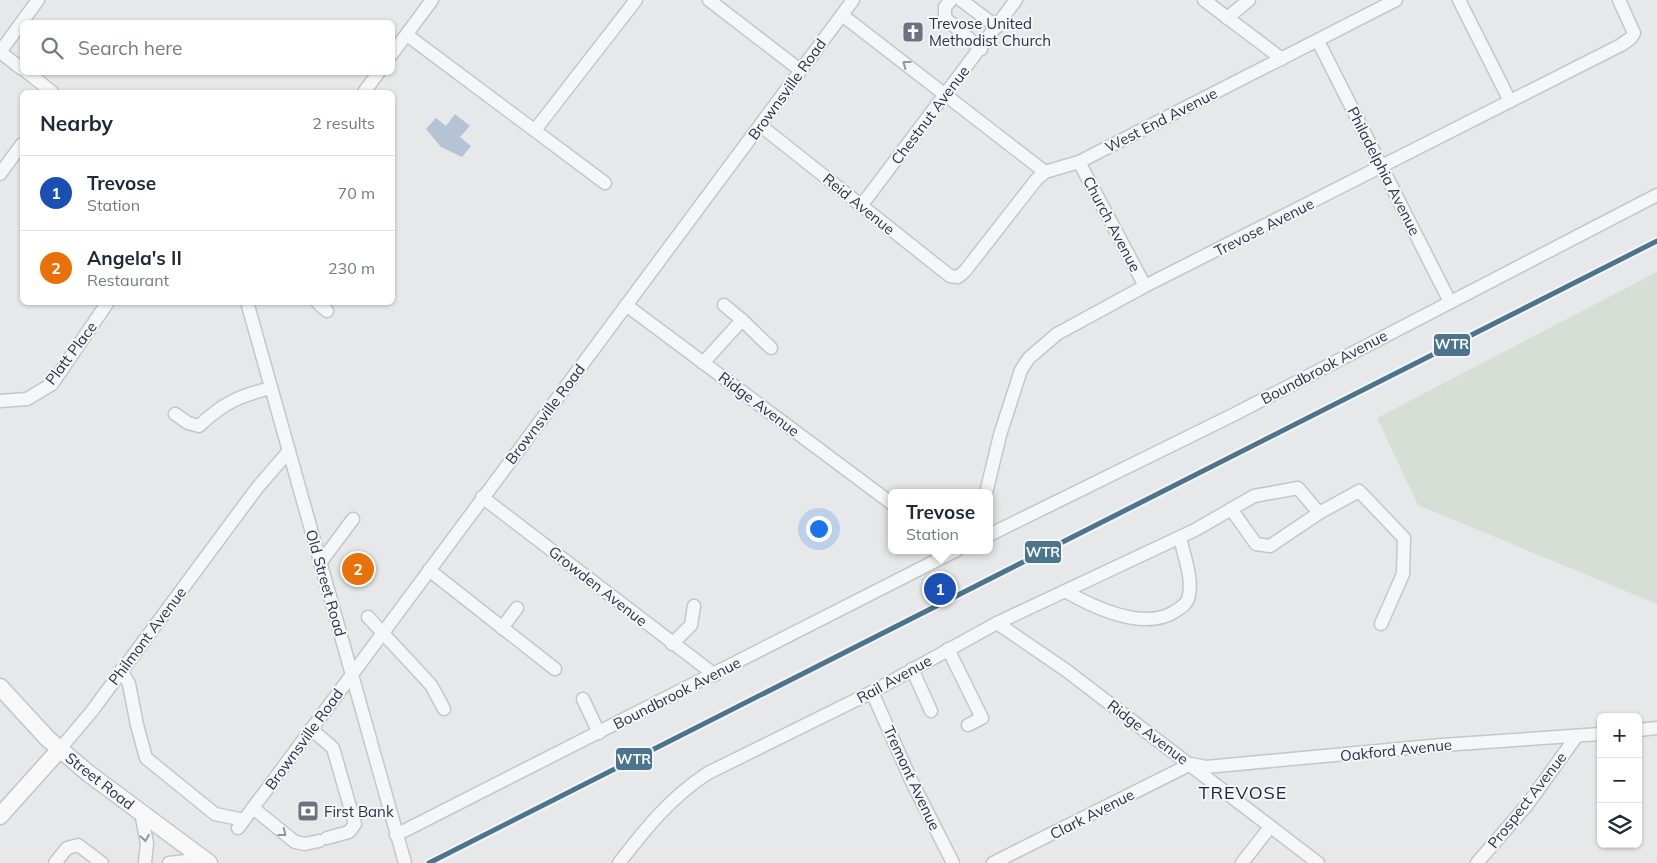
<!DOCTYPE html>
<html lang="en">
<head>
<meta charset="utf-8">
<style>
  :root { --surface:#fff; --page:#f6f6f7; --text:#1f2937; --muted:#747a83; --line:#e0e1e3; --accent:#ea580c }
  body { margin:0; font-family:Mulish,sans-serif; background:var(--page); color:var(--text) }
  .controls { position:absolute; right:15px; bottom:15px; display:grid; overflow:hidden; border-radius:8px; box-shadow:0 1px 4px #0004 }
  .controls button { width:45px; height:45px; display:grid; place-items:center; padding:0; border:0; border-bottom:1px solid var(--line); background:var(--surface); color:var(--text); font:25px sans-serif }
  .you { position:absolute; left:818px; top:528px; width:18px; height:18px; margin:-12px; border:4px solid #fff; border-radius:50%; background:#1a73e8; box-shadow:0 0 0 8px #1a73e833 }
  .badge { display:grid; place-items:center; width:32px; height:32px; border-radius:50%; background:var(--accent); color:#fff; font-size:16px; font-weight:700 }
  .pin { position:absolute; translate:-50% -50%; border:2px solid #fff; box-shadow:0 1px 5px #0006 }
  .popup { position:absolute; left:888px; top:489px; width:105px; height:65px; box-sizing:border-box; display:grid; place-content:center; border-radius:8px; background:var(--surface); filter:drop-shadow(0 1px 4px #0005); font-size:16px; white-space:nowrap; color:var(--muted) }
  .popup b { font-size:19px; color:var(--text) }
  .popup::after { content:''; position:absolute; left:50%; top:100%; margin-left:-10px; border:10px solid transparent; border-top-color:var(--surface) }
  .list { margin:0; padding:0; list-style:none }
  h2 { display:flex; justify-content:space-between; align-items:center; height:65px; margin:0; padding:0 20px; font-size:21px }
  h2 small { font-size:16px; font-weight:400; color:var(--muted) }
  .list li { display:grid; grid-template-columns:32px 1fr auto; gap:15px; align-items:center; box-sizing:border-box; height:75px; padding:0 20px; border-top:1px solid var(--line) }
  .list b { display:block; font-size:19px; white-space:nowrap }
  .list p { margin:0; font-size:16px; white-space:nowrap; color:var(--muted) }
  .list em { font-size:16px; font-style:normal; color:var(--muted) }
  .icon { flex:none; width:28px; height:28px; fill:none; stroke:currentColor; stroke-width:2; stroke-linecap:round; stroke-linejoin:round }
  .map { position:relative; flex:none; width:1657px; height:863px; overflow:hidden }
  .search { position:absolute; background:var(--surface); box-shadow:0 1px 4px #0004; left:20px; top:20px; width:375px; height:55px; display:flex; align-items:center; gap:12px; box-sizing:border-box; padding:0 18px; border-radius:8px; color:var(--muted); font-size:19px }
  .panel { position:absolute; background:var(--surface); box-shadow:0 1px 4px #0004; left:20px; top:90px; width:375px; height:215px; border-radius:8px }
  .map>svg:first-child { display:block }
  .green { fill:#d6ded6 }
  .water { fill:#b4c4d5 }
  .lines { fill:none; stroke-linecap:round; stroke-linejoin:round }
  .minor-casing { stroke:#c4c6c8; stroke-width:15 }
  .major-casing { stroke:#c2c5c8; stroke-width:19 }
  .minor { stroke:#f5f6f7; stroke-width:12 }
  .major { stroke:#f8f8f8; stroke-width:16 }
  .rail-1-casing { stroke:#f4f6f9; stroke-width:9 }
  .rail-1 { stroke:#4c748c; stroke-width:5 }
  .oneway { stroke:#90959e }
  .labels { text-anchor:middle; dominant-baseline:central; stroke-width:4; stroke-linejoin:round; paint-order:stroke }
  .poi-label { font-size:15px; fill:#2b3445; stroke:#f4f6f9; text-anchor:start }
  .street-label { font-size:15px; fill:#2b3445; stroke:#f4f6f9 }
  .quarter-label { font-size:18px; letter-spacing:1px; fill:#1d2536; stroke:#f4f6f9 }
  .line-badge { stroke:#f4f6f9; stroke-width:2 }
  .badge-label { font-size:14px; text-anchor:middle; font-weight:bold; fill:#fff }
</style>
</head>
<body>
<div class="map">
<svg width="1657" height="863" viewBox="0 0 1657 863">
  <rect width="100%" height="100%" fill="#e6e8ea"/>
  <polygon class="green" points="1657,272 1657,604 1418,505 1377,418"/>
  <polygon class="water" points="455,114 470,126 460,137 471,146 462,157 441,147 426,129 436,118 446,126"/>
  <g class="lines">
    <g class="minor-casing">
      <g id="minor">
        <polyline points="709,0 800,70"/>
        <polyline points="951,0 945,7 945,18 981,49"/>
        <polyline points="961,0 997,27"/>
        <polyline points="1204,0 1282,59"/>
        <polyline points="1459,0 1510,101"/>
        <polyline points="842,15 1045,172"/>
        <polyline points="1227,18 1249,0"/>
        <polyline points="407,35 605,183"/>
        <polyline points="1318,41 1450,302"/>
        <polyline points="0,52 38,0"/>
        <polyline points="0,52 22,69"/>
        <polyline points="392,54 432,0"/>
        <polyline points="27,72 52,92"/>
        <polyline points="364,92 379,72"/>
        <polyline points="761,126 950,276 958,277 965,271 1036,180 1045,172 1079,162 1396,0"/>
        <polyline points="535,130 636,0"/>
        <polyline points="1079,162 1145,286"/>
        <polyline points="0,174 22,144"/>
        <polyline points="861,206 1016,0"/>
        <polyline points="247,302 405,863"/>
        <polyline points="317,302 327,311"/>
        <polyline points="626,305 891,503"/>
        <polyline points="724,305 742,320"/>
        <polyline points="703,363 742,320 771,348"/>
        <polyline points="0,401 27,399 52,384 108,302"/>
        <path d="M175 414 188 423 199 426C223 403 239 396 271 388"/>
        <polyline points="986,493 1000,435 1021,370 1029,358 1057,334 1145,286 1621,45 1631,38 1634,33 1619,0"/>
        <polyline points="482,497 715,675"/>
        <polyline points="1231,509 1256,544 1270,546 1319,513"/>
        <polyline points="989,535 1235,414 1657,195"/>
        <polyline points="320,563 353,519"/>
        <polyline points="429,570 555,669"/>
        <path d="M1065 591C1093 607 1143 631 1174 612 1180 608 1185 606 1188 599 1194 581 1184 556 1180 538"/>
        <polyline points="368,617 431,685 444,709"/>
        <polyline points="997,623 1067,671 1318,863"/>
        <polyline points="502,628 517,608"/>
        <polyline points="672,644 691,625 694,606"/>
        <polyline points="948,649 982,718 968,725"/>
        <polyline points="912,669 931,711"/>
        <polyline points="121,670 129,684 137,725 146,758 215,814 244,820"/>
        <polyline points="872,692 911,780 953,863"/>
        <polyline points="583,699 599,733"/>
        <polyline points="311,729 333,748 355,824 349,832 327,838"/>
        <polyline points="1638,730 1657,728"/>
        <polyline points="60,749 92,711 257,488 289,451"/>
        <polyline points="253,808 295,842 305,844 319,841"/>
        <polyline points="141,813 147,843 145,863"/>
        <polyline points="238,828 853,0"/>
        <polyline points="396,835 957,550"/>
        <polyline points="55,863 67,848 78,845 102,863"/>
        <polyline points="169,863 203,859"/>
        <path d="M619 863C646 828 671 797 708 773L872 692 997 623 1195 530 1254 496 1298 488 1319 513 1359 491 1404 538 1403 574 1381 624"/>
        <polyline points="993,863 1191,764 1206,767 1442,745 1601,734"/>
        <polyline points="1242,863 1270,827"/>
        <polyline points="1477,863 1527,805 1576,737"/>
      </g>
    </g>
    <g class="major-casing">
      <g id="major">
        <polyline points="0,687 48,739 88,773 209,863"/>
        <polyline points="0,816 60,749"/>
      </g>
    </g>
    <use href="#minor" class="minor"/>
    <use href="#major" class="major"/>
    <g class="rail-1-casing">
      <polyline id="rail-1" points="429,863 1657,241"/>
    </g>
    <use href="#rail-1" class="rail-1"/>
  </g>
  <defs><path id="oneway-chevron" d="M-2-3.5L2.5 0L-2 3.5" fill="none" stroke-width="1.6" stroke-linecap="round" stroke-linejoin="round" transform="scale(1.25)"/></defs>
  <g class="oneway">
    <use href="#oneway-chevron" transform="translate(906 64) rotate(-143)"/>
    <use href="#oneway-chevron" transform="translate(283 833) rotate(38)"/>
    <use href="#oneway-chevron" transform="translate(145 838) rotate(81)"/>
  </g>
  <defs>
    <g id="church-square" transform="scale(1.125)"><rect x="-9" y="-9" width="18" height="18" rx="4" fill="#6c737f" stroke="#f4f6f9"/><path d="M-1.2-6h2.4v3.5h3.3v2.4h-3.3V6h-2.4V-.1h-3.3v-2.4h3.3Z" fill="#fff"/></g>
    <g id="bank-square" transform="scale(1.125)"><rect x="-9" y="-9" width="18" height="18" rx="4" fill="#6c737f" stroke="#f4f6f9"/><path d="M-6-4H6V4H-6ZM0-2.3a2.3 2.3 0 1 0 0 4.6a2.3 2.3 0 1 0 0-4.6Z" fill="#fff"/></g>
  </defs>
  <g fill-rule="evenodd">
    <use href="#church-square" x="913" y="32"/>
    <use href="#bank-square" x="308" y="811"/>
  </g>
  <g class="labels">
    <g class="poi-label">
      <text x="929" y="23">Trevose United<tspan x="929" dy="17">Methodist Church</tspan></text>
      <text x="324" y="811">First Bank</text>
    </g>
    <g class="street-label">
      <text transform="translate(787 89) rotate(-54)">Brownsville Road</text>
      <text transform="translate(930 115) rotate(-53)">Chestnut Avenue</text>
      <text transform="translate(1161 120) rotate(-27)">West End Avenue</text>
      <text transform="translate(1384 171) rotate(63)">Philadelphia Avenue</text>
      <text transform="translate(859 204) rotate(39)">Reid Avenue</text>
      <text transform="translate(1112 224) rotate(62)">Church Avenue</text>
      <text transform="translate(1264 227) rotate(-27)">Trevose Avenue</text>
      <text transform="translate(71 353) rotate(-53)">Platt Place</text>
      <text transform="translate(1324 367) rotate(-28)">Boundbrook Avenue</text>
      <text transform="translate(759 404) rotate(37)">Ridge Avenue</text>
      <text transform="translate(545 414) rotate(-53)">Brownsville Road</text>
      <text transform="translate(326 583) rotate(74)">Old Street Road</text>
      <text transform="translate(598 586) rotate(38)">Growden Avenue</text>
      <text transform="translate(147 636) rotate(-53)">Philmont Avenue</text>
      <text transform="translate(894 679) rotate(-29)">Rail Avenue</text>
      <text transform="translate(677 693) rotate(-27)">Boundbrook Avenue</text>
      <text transform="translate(1148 732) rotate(37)">Ridge Avenue</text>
      <text transform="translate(304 739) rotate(-54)">Brownsville Road</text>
      <text transform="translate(1396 750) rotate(-6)">Oakford Avenue</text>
      <text transform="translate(912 778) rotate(65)">Tremont Avenue</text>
      <text transform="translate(100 781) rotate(38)">Street Road</text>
      <text transform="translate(1527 800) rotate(-52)">Prospect Avenue</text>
      <text transform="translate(1092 814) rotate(-27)">Clark Avenue</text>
    </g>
    <g class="quarter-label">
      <text x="1243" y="792">TREVOSE</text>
    </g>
  </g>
  <g class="line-badge">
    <rect x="1433" y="333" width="38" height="24" rx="5" fill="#4c748c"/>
    <rect x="1024" y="540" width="38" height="24" rx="5" fill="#4c748c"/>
    <rect x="615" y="747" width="38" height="24" rx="5" fill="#4c748c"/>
  </g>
  <g class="badge-label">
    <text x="1452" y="349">WTR</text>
    <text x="1043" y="557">WTR</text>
    <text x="634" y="764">WTR</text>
  </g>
</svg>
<div class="controls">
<button>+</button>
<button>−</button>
<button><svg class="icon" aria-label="layers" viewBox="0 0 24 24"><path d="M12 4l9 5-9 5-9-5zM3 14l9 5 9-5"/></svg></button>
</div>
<div class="you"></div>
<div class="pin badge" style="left:940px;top:589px;background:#1a4fb4">1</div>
<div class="popup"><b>Trevose</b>Station</div>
<div class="pin badge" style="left:358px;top:569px;background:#e8710a">2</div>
<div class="search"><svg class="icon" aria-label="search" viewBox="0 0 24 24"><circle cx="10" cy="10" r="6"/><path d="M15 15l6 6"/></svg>Search here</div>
<section class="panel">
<h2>Nearby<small>2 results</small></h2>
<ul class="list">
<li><span class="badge" style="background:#1a4fb4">1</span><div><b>Trevose</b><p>Station</p></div><em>70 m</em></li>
<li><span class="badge" style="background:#e8710a">2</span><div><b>Angela's II</b><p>Restaurant</p></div><em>230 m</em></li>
</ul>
</section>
</div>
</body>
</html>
